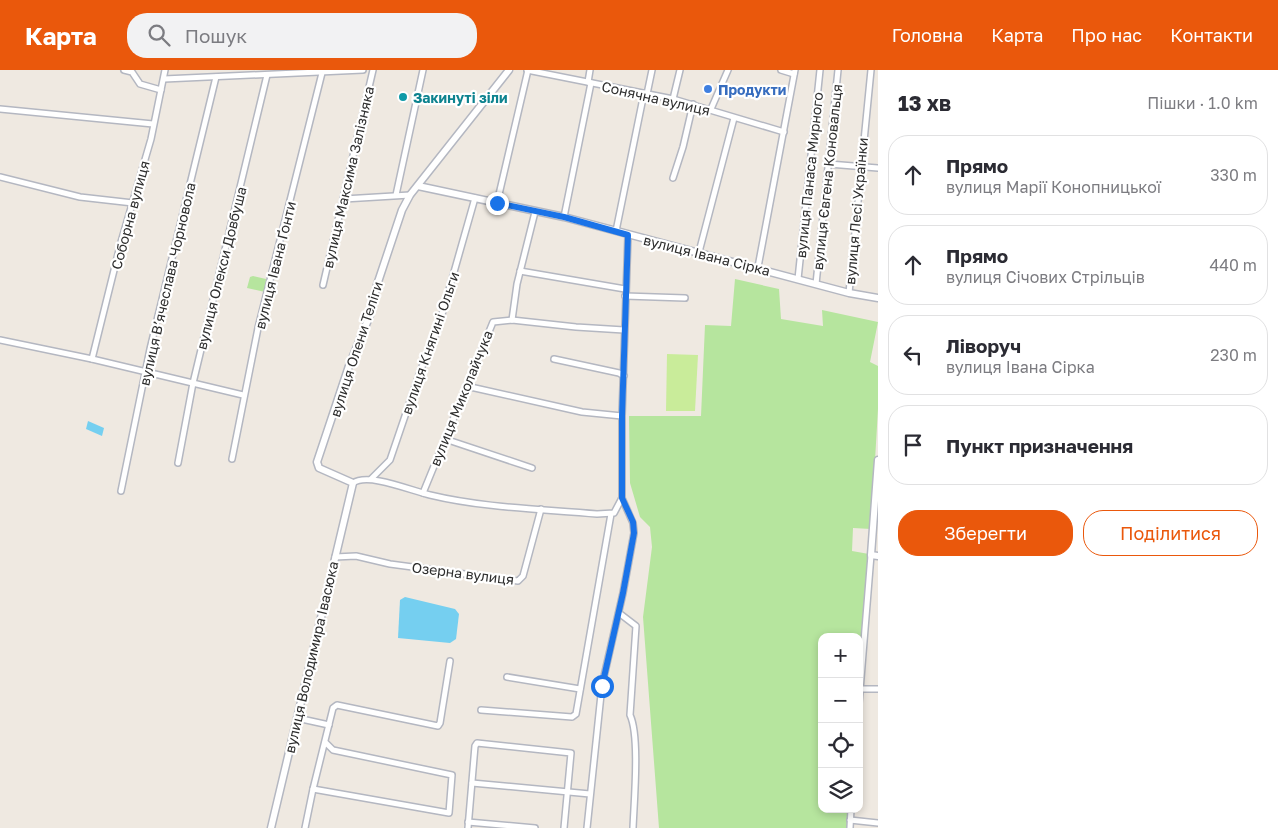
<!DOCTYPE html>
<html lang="uk">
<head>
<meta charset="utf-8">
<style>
  :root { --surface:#fff; --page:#f2f2f3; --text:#2b2b33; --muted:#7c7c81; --line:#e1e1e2; --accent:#ea580c }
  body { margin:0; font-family:"Golos Text",sans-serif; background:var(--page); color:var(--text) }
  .controls { position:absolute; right:15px; bottom:15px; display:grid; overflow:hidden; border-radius:10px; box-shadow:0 2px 8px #0003 }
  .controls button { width:45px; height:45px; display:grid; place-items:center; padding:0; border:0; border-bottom:1px solid var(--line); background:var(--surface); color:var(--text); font:25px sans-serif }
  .stop { position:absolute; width:15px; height:15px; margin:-11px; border:4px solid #1a73e8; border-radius:50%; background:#fff }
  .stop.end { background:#1a73e8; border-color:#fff; box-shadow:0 1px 5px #0008 }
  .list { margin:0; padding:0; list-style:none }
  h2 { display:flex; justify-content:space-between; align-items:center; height:65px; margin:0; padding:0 20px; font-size:21px }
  h2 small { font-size:16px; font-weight:400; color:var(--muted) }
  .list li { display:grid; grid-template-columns:32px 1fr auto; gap:15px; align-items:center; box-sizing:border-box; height:80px; margin:0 10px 10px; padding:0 10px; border:1px solid var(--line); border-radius:20px }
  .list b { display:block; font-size:19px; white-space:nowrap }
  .list p { margin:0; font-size:16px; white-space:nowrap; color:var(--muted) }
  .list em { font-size:16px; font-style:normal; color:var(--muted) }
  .actions { display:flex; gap:10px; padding:15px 20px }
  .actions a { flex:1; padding:11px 0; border:1px solid var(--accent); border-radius:20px; text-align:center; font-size:18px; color:var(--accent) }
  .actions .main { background:var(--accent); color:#fff }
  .icon { flex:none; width:28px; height:28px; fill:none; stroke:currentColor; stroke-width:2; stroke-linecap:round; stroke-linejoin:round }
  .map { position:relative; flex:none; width:878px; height:758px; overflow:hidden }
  header { display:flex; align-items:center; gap:30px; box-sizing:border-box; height:70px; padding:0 25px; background:var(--accent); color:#fff }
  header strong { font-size:24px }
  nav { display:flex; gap:28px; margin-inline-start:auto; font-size:18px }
  .search { width:350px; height:45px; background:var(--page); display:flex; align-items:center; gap:12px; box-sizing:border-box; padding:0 18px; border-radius:20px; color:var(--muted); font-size:19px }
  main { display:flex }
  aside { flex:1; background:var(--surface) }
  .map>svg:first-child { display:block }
  .green { fill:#b6e59e }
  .pitch { fill:#c9ec9a }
  .water { fill:#75cff0 }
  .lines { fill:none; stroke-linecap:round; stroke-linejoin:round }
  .minor-casing { stroke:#b4b7c1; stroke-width:8 }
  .tertiary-casing { stroke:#b4b7c1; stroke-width:9 }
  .minor { stroke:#fff; stroke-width:5 }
  .tertiary { stroke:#fff; stroke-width:6 }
  .route { stroke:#1a73e8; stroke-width:6 }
  .shop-dot { fill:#3f7fe0; stroke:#fff; stroke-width:2 }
  .culture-dot { fill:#0f9aa8; stroke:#fff; stroke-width:2 }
  .labels { text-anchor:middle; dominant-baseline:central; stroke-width:4.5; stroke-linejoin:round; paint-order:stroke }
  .shop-label { font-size:14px; font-weight:bold; fill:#366cbe; stroke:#fff; text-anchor:start }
  .culture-label { font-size:14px; font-weight:bold; fill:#0d838f; stroke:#fff; text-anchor:start }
  .street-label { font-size:14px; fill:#2e2e2e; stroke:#fff }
</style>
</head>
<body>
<header>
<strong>Карта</strong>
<div class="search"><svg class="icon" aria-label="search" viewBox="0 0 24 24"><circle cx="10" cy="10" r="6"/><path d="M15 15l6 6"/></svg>Пошук</div>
<nav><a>Головна</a><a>Карта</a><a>Про нас</a><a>Контакти</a></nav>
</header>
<main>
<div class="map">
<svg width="878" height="758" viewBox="0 0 878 758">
  <rect width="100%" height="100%" fill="#efe9e1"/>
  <g class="green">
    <polygon points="253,206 266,209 265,222 247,218 250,207"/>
    <polygon points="735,209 779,219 781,249 823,256 822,240 878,252 870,292 878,296 878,339 871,459 853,458 852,481 869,484 859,585 859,567 822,567 822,739 848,739 847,758 659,758 643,547 652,477 650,457 640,447 630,413 629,346 701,346 705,255 731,256"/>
  </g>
  <polygon class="pitch" points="667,284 698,285 695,341 666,341"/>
  <g class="water">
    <polygon points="88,351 104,358 102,366 86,359"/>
    <polygon points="405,527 455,539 459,544 456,569 450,573 398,568 400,530"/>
  </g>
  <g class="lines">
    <g class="minor-casing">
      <g id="minor">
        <polyline points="124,0 132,2 140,14 161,20"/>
        <polyline points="527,0 673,29 784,62"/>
        <polyline points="781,0 794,4"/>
        <polyline points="164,9 363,0"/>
        <polyline points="588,12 590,0"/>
        <polyline points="647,24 652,0"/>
        <polyline points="673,29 680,0"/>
        <polyline points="0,39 153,54"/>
        <polyline points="711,39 728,0"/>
        <polyline points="829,94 878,98"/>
        <polyline points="0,107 80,127 133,133"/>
        <polyline points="673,108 683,77 693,34"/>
        <polyline points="396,125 423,0"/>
        <polyline points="344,129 410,125"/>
        <polyline points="497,133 528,0"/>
        <polyline points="564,147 591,13"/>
        <polyline points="616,161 644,23"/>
        <polyline points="699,182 734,48"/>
        <polyline points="758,197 795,0"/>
        <polyline points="520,201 625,219"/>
        <polyline points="798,209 820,0"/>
        <polyline points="816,214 838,0"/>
        <polyline points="323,215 373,0"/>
        <polyline points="849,223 871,0"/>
        <polyline points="625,226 685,228"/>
        <polyline points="512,250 517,214 535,142"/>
        <polyline points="0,270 92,289 243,325"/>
        <polyline points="92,289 121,172 151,69 165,0"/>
        <polyline points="554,289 619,303 624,306"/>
        <polyline points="466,316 582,342 622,346"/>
        <polyline points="445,369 532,398"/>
        <polyline points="232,389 258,258 322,3"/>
        <polyline points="178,393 193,313 267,5"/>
        <polyline points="371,409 390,390 421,299 437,262 475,128"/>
        <path d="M353 413C368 402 412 421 430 425 484 438 542 439 597 444L614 443 622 428V346L628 165"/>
        <polyline points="121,421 150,279 216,7"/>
        <polyline points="423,423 493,252 512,250 576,257 624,260"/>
        <polyline points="335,487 356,486 390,494 518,511 523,506 541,439"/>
        <path d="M619 543 636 556 630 645C640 666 634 732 633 758"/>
        <polyline points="507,607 580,619"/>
        <polyline points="860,619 878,619"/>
        <polyline points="859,633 871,485"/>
        <polyline points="481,640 572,647 576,644 611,444"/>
        <polyline points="297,648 329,655"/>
        <polyline points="325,672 333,680 452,705 449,743 313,719 333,638 337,635 438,656 440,653 450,591"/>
        <polyline points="472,713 590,724"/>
        <polyline points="850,750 878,753"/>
        <polyline points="468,752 535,758"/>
        <polyline points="305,758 313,719"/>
        <polyline points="468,758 475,676 477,673 571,683 564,758"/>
        <polyline points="587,758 602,615 623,523 634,463 633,453 622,428"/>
        <polyline points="850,758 851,739"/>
      </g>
    </g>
    <g class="tertiary-casing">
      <g id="tertiary">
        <polyline points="418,116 564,147 849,223 878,228"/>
        <polyline points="878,390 871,485 878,486"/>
        <polyline points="271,758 353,413 319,398 317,392 349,296 370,245 377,215 402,140 410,125 509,0"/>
      </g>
    </g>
    <use href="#minor" class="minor"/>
    <use href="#tertiary" class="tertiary"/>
  </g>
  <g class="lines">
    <polyline class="route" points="497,133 564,147 628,165 622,346 622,428 633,452 634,463 623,523 602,616"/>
  </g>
  <circle class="shop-dot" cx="708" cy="19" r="5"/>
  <circle class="culture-dot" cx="403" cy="27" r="5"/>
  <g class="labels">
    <g class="shop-label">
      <text x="718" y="19">Продукти</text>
    </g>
    <g class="culture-label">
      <text x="413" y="27">Закинуті зіли</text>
    </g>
    <g class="street-label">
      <text transform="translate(656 28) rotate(13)">Сонячна вулиця</text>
      <text transform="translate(809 105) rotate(-84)">вулиця Панаса Мирного</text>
      <text transform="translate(348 107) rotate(-77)">вулиця Максима Залізняка</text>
      <text transform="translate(827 107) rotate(-84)">вулиця Євгена Коновальця</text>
      <text transform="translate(856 141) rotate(-85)">вулиця Лесі Українки</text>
      <text transform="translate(130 145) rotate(-75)">Соборна вулиця</text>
      <text transform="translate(707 185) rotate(14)">вулиця Івана Сірка</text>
      <text transform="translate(275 195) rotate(-76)">вулиця Івана Ґонти</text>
      <text transform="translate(221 198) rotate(-76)">вулиця Олекси Довбуша</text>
      <text transform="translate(167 214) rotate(-77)">вулиця Вʼячеслава Чорновола</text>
      <text transform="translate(430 273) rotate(-71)">вулиця Княгині Ольги</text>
      <text transform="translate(356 279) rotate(-72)">вулиця Олени Теліги</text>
      <text transform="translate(461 328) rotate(-68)">вулиця Миколайчука</text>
      <text transform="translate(463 503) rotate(7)">Озерна вулиця</text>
      <text transform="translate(311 587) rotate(-77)">вулиця Володимира Івасюка</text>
    </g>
  </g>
</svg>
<div class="controls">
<button>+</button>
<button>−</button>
<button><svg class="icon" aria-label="locate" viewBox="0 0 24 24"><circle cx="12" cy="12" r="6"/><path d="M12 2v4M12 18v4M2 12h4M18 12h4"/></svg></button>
<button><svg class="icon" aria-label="layers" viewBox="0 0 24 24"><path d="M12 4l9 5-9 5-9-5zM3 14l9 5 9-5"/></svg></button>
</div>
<div class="stop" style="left:602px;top:616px"></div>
<div class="stop end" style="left:497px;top:133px"></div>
</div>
<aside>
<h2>13 хв<small>Пішки · 1.0 km</small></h2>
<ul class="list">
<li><svg class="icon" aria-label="ahead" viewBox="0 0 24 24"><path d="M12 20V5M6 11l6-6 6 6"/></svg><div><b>Прямо</b><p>вулиця Марії Конопницької</p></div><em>330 m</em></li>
<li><svg class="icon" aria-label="ahead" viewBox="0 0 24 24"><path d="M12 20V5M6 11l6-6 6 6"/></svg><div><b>Прямо</b><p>вулиця Січових Стрільців</p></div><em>440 m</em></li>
<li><svg class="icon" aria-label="left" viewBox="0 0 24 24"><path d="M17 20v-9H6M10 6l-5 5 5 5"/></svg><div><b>Ліворуч</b><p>вулиця Івана Сірка</p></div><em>230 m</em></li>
<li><svg class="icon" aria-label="arrive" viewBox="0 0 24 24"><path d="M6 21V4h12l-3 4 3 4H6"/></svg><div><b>Пункт призначення</b></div></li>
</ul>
<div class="actions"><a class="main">Зберегти</a><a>Поділитися</a></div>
</aside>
</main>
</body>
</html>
